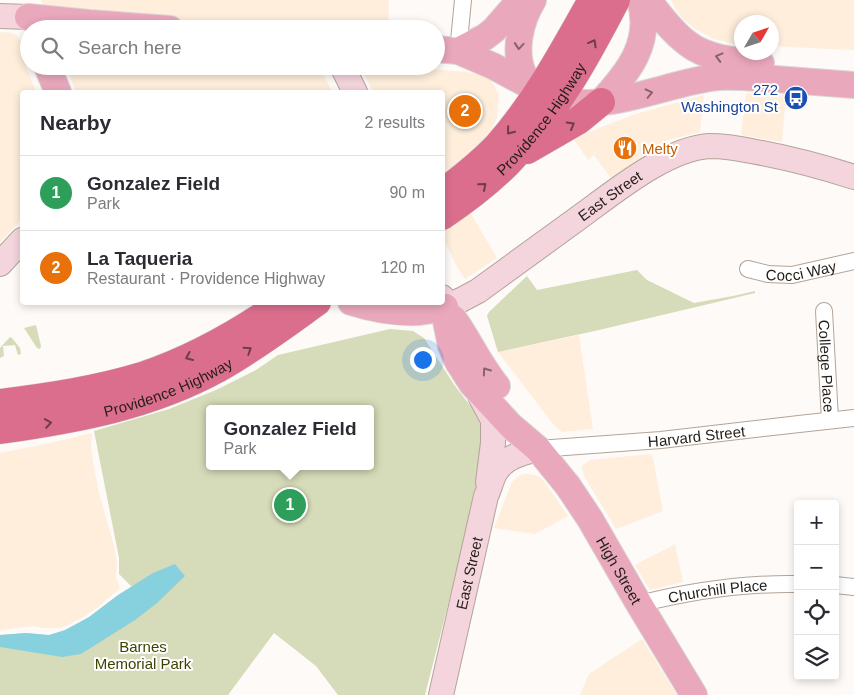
<!DOCTYPE html>
<html lang="en">
<head>
<meta charset="utf-8">
<style>
  :root { --surface:#fff; --page:#f7f7f7; --text:#2b2b33; --muted:#7c7c81; --line:#e1e1e2; --accent:#0f766e }
  body { margin:0; font-family:Arial,sans-serif; background:var(--page); color:var(--text) }
  .controls { position:absolute; right:15px; bottom:15px; display:grid; overflow:hidden; border-radius:5px; box-shadow:0 2px 8px #0003 }
  .controls button { width:45px; height:45px; display:grid; place-items:center; padding:0; border:0; border-bottom:1px solid var(--line); background:var(--surface); color:var(--text); font:25px sans-serif }
  .compass { position:absolute; left:734px; top:15px; width:45px; height:45px; border-radius:50%; background:var(--surface); box-shadow:0 2px 8px #0003; rotate:51deg }
  .you { position:absolute; left:422px; top:359px; width:18px; height:18px; margin:-12px; border:4px solid #fff; border-radius:50%; background:#1a73e8; box-shadow:0 0 0 8px #1a73e833 }
  .badge { display:grid; place-items:center; width:32px; height:32px; border-radius:50%; background:var(--accent); color:#fff; font-size:16px; font-weight:700 }
  .pin { position:absolute; translate:-50% -50%; border:2px solid #fff; box-shadow:0 1px 5px #0006 }
  .popup { position:absolute; left:206px; top:405px; width:168px; height:65px; box-sizing:border-box; display:grid; place-content:center; border-radius:5px; background:var(--surface); filter:drop-shadow(0 1px 4px #0005); font-size:16px; white-space:nowrap; color:var(--muted) }
  .popup b { font-size:19px; color:var(--text) }
  .popup::after { content:''; position:absolute; left:50%; top:100%; margin-left:-10px; border:10px solid transparent; border-top-color:var(--surface) }
  .list { margin:0; padding:0; list-style:none }
  h2 { display:flex; justify-content:space-between; align-items:center; height:65px; margin:0; padding:0 20px; font-size:21px }
  h2 small { font-size:16px; font-weight:400; color:var(--muted) }
  .list li { display:grid; grid-template-columns:32px 1fr auto; gap:15px; align-items:center; box-sizing:border-box; height:75px; padding:0 20px; border-top:1px solid var(--line) }
  .list b { display:block; font-size:19px; white-space:nowrap }
  .list p { margin:0; font-size:16px; white-space:nowrap; color:var(--muted) }
  .list em { font-size:16px; font-style:normal; color:var(--muted) }
  .icon { flex:none; width:28px; height:28px; fill:none; stroke:currentColor; stroke-width:2; stroke-linecap:round; stroke-linejoin:round }
  .map { position:relative; flex:none; width:854px; height:695px; overflow:hidden }
  .search { position:absolute; background:var(--surface); box-shadow:0 2px 8px #0003; left:20px; top:20px; width:425px; height:55px; display:flex; align-items:center; gap:12px; box-sizing:border-box; padding:0 18px; border-radius:28px; color:var(--muted); font-size:19px }
  .panel { position:absolute; background:var(--surface); box-shadow:0 2px 8px #0003; left:20px; top:90px; width:425px; height:215px; border-radius:5px }
  .map>svg:first-child { display:block }
  .commercial { fill:#feeedb }
  .green { fill:#d6dbb9; fill-rule:evenodd }
  .water { fill:#87d0dd }
  .lines { fill:none; stroke-linecap:round; stroke-linejoin:round }
  .street-casing { stroke:#b4a498; stroke-width:18 }
  .secondary-casing { stroke:#b4a498; stroke-width:26 }
  .primary-casing { stroke:#d8d6d6; stroke-width:28 }
  .highway-casing { stroke:#d8d6d6; stroke-width:29 }
  .street { stroke:#fff; stroke-width:16 }
  .secondary { stroke:#f4d4dd; stroke-width:24 }
  .primary { stroke:#e9a8bb; stroke-width:26 }
  .highway { stroke:#db6e8d; stroke-width:28 }
  .oneway { stroke:#6d3e47 }
  .oneway2 { stroke:#86636a }
  .labels { text-anchor:middle; dominant-baseline:central; stroke-width:4; stroke-linejoin:round; paint-order:stroke }
  .transit-label { font-size:15px; fill:#164399; stroke:#fff; text-anchor:end }
  .street-label { font-size:15px; fill:#241e19; stroke:#fff }
  .food-label { font-size:15px; fill:#c56008; stroke:#fff; text-anchor:start }
  .park-label { font-size:15px; fill:#3e4200; stroke:#fff }
</style>
</head>
<body>
<div class="map">
<svg width="854" height="695" viewBox="0 0 854 695">
  <rect width="100%" height="100%" fill="#fdfaf7"/>
  <g class="commercial">
    <polygon points="41,0 389,0 388,29 267,29 54,11 43,5"/>
    <polygon points="671,0 854,0 854,50 790,47 772,45 772,22 742,22 741,44 733,44 714,39 695,29 683,19 675,8"/>
    <polygon points="0,32 12,33 16,35 21,41 27,58 26,66 36,92 22,92 22,219 0,242"/>
    <polygon points="66,66 317,66 322,72 332,92 76,92"/>
    <polygon points="363,66 395,66 466,72 484,75 490,80 495,87 499,95 498,105 497,118 492,129 482,143 447,173 497,258 465,279 456,265 443,237 442,92 373,92 362,70"/>
    <polygon points="746,93 786,95 782,142 741,135"/>
    <polygon points="704,95 700,132 668,140 660,144 611,178 594,155 588,160 573,138 636,114"/>
    <polygon points="579,335 593,429 562,432 553,424 498,352"/>
    <polygon points="92,433 91,447 93,463 99,493 114,546 117,563 116,578 120,588 97,608 80,619 61,628 44,628 33,626 0,630 0,453 50,443"/>
    <polygon points="652,454 663,511 616,529 584,476 582,466 590,460"/>
    <polygon points="527,474 535,475 540,477 546,484 568,516 535,534 494,528 512,482 520,475"/>
    <polygon points="675,544 683,582 650,590 635,565"/>
    <polygon points="642,639 677,695 580,695 589,674"/>
  </g>
  <g class="green">
    <polygon points="637,270 647,280 694,303 733,296 755,291 755,293 599,330 498,352 487,316 489,312 527,276 537,290"/>
    <polygon points="36,325 41,346 40,349 37,348 24,328"/>
    <path d="M390 329 413 331 424 338 455 386 472 408 486 435 479 477 452 589 425 695H338L316 666 274 633 228 695H0V635L26 633 96 640 148 603 119 574V558L94 431 169 409 216 390 256 370 278 355ZM210 409H370V466H210Z"/>
    <polygon points="10,337 12,338 20,348 21,354 18,355 15,345 3,346 4,356 0,358 0,348"/>
  </g>
  <polygon class="water" points="175,564 185,576 157,603 135,620 81,654 62,657 0,647 0,635 26,633 49,635 65,630 89,617 118,595 153,573"/>
  <g class="lines">
    <g class="street-casing">
      <g id="street">
        <polyline points="458,51 463,0"/>
        <path id="s1" d="M748 269 768 274 792 275 854 261"/>
        <path id="s2" d="M824 311 830 420"/>
        <path id="s3" d="M538 449 661 440 799 424 854 418"/>
        <polyline points="835,585 854,587"/>
        <path id="s4" d="M639 604C691 591 744 583 798 584"/>
      </g>
    </g>
    <g class="secondary-casing">
      <g id="secondary">
        <polyline points="0,16 28,17"/>
        <polyline points="342,66 355,92"/>
        <polyline points="0,264 22,240"/>
        <path id="s5" d="M442 297 445 307 461 300 478 291C511 267 544 243 577 219 612 194 665 149 709 146 723 146 737 148 751 151 785 157 820 166 854 177"/>
        <polyline points="480,396 493,420 493,443 488,482"/>
        <path id="s6" d="M441 695 486 496C490 488 492 477 497 470 507 456 523 453 538 449"/>
      </g>
    </g>
    <g class="primary-casing">
      <g id="primary">
        <path d="M533 0C521 20 513 50 523 73 528 84 535 90 547 95 599 119 665 82 718 77 736 76 756 78 775 79 801 81 828 83 854 85"/>
        <path d="M648 0C660 15 671 31 687 43 707 59 737 61 761 63"/>
        <polyline points="28,17 89,23 170,29"/>
        <polyline points="436,49 458,51 493,66 534,88"/>
        <polyline points="458,51 485,37 494,30 520,0"/>
        <polyline points="47,66 58,92"/>
        <path d="M601 102C628 73 653 42 640 0"/>
        <path d="M351 302C373 309 395 313 418 312 427 311 436 309 445 307"/>
        <path id="s7" d="M445 307 446 321 451 346 458 362 472 384 511 426 538 449 568 486 590 519 639 604 694 695"/>
        <path d="M453 318C469 340 479 364 497 386"/>
      </g>
    </g>
    <g class="highway-casing">
      <g id="highway">
        <polyline points="527,150 579,120 601,102"/>
        <path d="M442 193C462 178 481 163 498 145 536 102 564 50 592 0"/>
        <path id="s8" d="M442 216C466 200 488 183 508 163 554 116 586 58 616 0"/>
        <path d="M0 403C48 397 96 390 142 376 193 359 239 333 283 302"/>
        <path id="s9" d="M0 430C77 419 150 406 219 368 253 349 285 325 317 302"/>
      </g>
    </g>
    <use href="#street" class="street"/>
    <use href="#secondary" class="secondary"/>
    <use href="#primary" class="primary"/>
    <use href="#highway" class="highway"/>
  </g>
  <defs><path id="oneway-chevron" d="M-2-3.5L2.5 0L-2 3.5" fill="none" stroke-width="1.6" stroke-linecap="round" stroke-linejoin="round" transform="scale(1.25)"/></defs>
  <g class="oneway">
    <use href="#oneway-chevron" transform="translate(593 43) rotate(-61)"/>
    <use href="#oneway-chevron" transform="translate(571 125) rotate(-30)"/>
    <use href="#oneway-chevron" transform="translate(510 131) rotate(129)"/>
    <use href="#oneway-chevron" transform="translate(483 186) rotate(-41)"/>
    <use href="#oneway-chevron" transform="translate(248 350) rotate(-33)"/>
    <use href="#oneway-chevron" transform="translate(189 357) rotate(156)"/>
    <use href="#oneway-chevron" transform="translate(48 423) rotate(-9)"/>
  </g>
  <g class="oneway2">
    <use href="#oneway-chevron" transform="translate(519 46) rotate(95)"/>
    <use href="#oneway-chevron" transform="translate(719 57) rotate(-165)"/>
    <use href="#oneway-chevron" transform="translate(649 93) rotate(-13)"/>
    <use href="#oneway-chevron" transform="translate(486 371) rotate(-125)"/>
  </g>
  <defs>
    <g id="bus-disc" transform="scale(1.25)"><circle r="9.5" fill="#1a4fb4" stroke="#fff"/><path d="M-5-6H5V4H4V6H2V4H-2V6H-4V4H-5ZM-3.5-4V0h7V-4ZM-3.5 1.2v1.5H-2V1.2ZM2 1.2v1.5H3.5V1.2Z" fill="#fff"/></g>
    <g id="restaurant-disc" transform="scale(1.25)"><circle r="9.5" fill="#e8710a" stroke="#fff"/><path d="M-5-6h1v4h1v-4h1v4h1v-4h1v5L-1.5 .5V6h-2V.5L-5-1ZM5-6V6H3V1.5H1.5Q1.5-4 5-6Z" fill="#fff"/></g>
  </defs>
  <g fill-rule="evenodd">
    <use href="#bus-disc" x="796" y="98"/>
    <use href="#restaurant-disc" x="625" y="148"/>
  </g>
  <g class="labels">
    <g class="transit-label">
      <text x="778" y="89">272<tspan x="778" dy="17">Washington St</tspan></text>
    </g>
    <g class="street-label">
      <text stroke="none"><textPath href="#s8" startOffset="140">Providence Highway</textPath></text>
      <text stroke="none"><textPath href="#s5" startOffset="210">East Street</textPath></text>
      <text stroke="none"><textPath href="#s1" startOffset="54">Cocci Way</textPath></text>
      <text stroke="none"><textPath href="#s2" startOffset="55">College Place</textPath></text>
      <text stroke="none"><textPath href="#s9" startOffset="174">Providence Highway</textPath></text>
      <text stroke="none"><textPath href="#s3" startOffset="159">Harvard Street</textPath></text>
      <text stroke="none"><textPath href="#s7" startOffset="322">High Street</textPath></text>
      <text stroke="none"><textPath href="#s6" startOffset="125">East Street</textPath></text>
      <text stroke="none"><textPath href="#s4" startOffset="80">Churchill Place</textPath></text>
    </g>
    <g class="food-label">
      <text x="642" y="148">Melty</text>
    </g>
    <g class="park-label">
      <text x="143" y="646">Barnes<tspan x="143" dy="17">Memorial Park</tspan></text>
    </g>
  </g>
</svg>
<div class="controls">
<button>+</button>
<button>−</button>
<button><svg class="icon" aria-label="locate" viewBox="0 0 24 24"><circle cx="12" cy="12" r="6"/><path d="M12 2v4M12 18v4M2 12h4M18 12h4"/></svg></button>
<button><svg class="icon" aria-label="layers" viewBox="0 0 24 24"><path d="M12 4l9 5-9 5-9-5zM3 14l9 5 9-5"/></svg></button>
</div>
<svg class="compass" viewBox="-18 -18 36 36"><path d="M0-13l5 13h-10z" fill="#e53935"/><path d="M0 13l5-13h-10z" fill="#7c7c81"/></svg>
<div class="you"></div>
<div class="pin badge" style="left:290px;top:505px;background:#2e9e5b">1</div>
<div class="popup"><b>Gonzalez Field</b>Park</div>
<div class="pin badge" style="left:465px;top:111px;background:#e8710a">2</div>
<div class="search"><svg class="icon" aria-label="search" viewBox="0 0 24 24"><circle cx="10" cy="10" r="6"/><path d="M15 15l6 6"/></svg>Search here</div>
<section class="panel">
<h2>Nearby<small>2 results</small></h2>
<ul class="list">
<li><span class="badge" style="background:#2e9e5b">1</span><div><b>Gonzalez Field</b><p>Park</p></div><em>90 m</em></li>
<li><span class="badge" style="background:#e8710a">2</span><div><b>La Taqueria</b><p>Restaurant · Providence Highway</p></div><em>120 m</em></li>
</ul>
</section>
</div>
</body>
</html>
